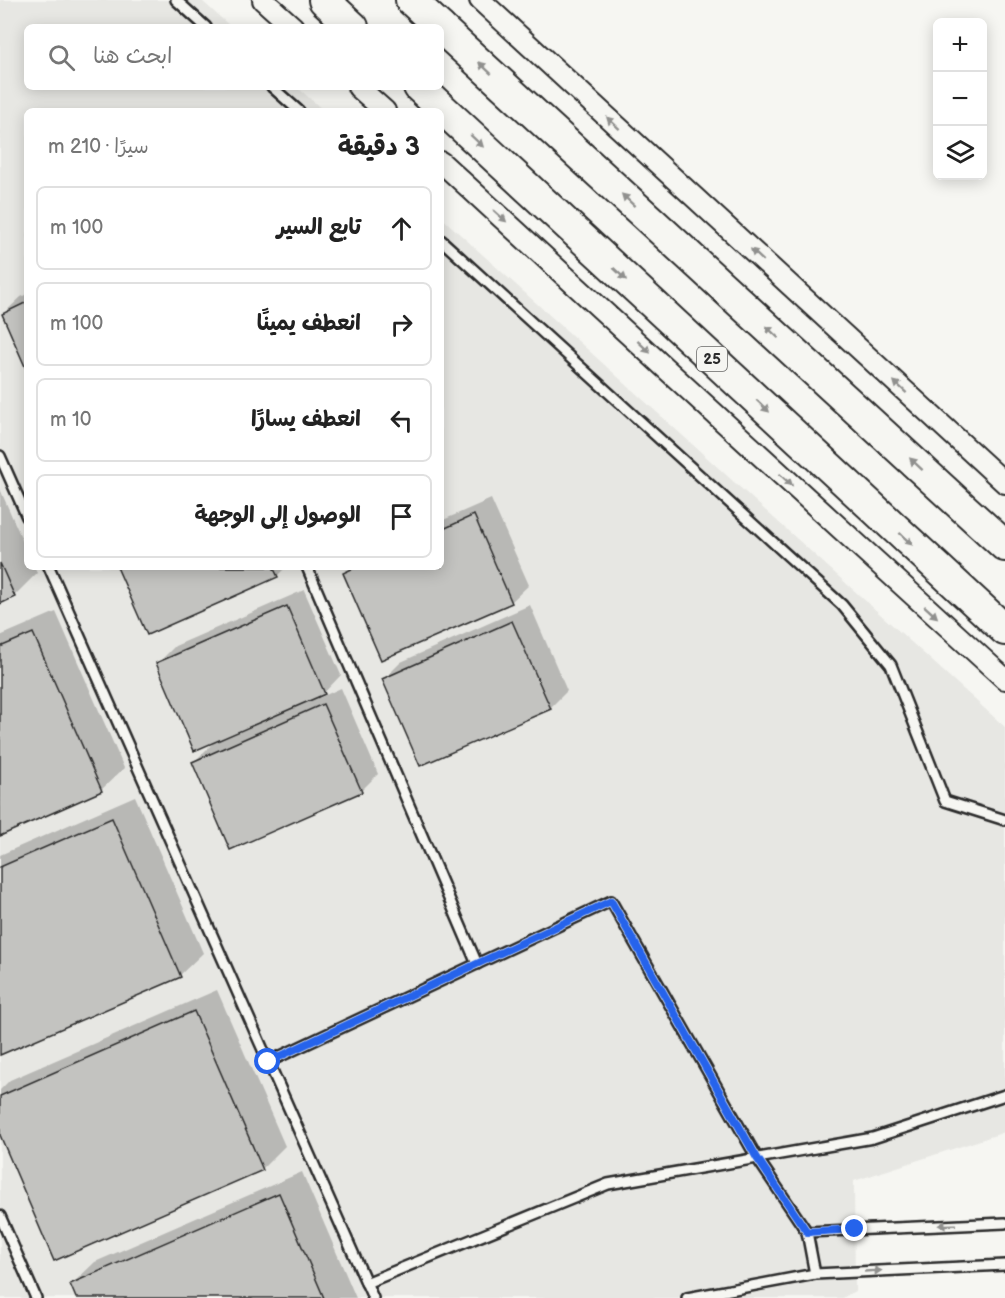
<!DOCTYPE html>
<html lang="ar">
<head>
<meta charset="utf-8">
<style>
  :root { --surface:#fff; --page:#f2f2f2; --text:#222; --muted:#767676; --line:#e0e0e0 }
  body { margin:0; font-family:"Balsamiq Sans","Playpen Sans Arabic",sans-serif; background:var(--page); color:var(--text); direction:rtl }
  .controls { position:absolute; right:18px; top:18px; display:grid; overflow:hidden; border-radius:9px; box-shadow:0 3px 15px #0003 }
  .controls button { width:54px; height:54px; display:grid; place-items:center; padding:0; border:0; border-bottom:2px solid var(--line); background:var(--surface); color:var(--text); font:30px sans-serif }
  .stop { position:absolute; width:18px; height:18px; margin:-14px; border:4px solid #2563eb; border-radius:50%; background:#fff }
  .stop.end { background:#2563eb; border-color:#fff; box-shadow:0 2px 6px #0008 }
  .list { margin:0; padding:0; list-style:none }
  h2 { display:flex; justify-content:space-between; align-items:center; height:78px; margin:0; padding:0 24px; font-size:26px }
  h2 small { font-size:20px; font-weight:400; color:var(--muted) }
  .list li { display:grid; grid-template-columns:39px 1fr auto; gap:18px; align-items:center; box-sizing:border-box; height:84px; margin:0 12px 12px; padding:0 12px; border:2px solid var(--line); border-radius:9px }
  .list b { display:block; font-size:22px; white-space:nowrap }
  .list em { font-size:20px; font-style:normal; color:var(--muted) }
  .icon { flex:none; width:33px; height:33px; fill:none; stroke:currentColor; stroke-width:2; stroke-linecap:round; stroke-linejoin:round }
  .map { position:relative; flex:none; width:1005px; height:1298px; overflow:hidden; direction:ltr }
  .search { position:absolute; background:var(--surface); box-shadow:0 3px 15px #0003; left:24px; top:24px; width:420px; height:66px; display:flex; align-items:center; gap:15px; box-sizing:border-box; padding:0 21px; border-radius:9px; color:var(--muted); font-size:22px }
  .panel { position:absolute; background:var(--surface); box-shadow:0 3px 15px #0003; left:24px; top:108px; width:420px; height:462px; border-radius:9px; direction:rtl }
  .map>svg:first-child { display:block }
  .built { fill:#e7e7e3 }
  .shadow { fill:#0003 }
  .building { fill:#c3c3c0; stroke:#2b2b2b; stroke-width:1.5 }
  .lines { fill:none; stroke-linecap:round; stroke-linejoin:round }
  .service-casing { stroke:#2b2b2b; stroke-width:14 }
  .minor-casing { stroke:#2b2b2b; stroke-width:24 }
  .primary-casing { stroke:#2b2b2b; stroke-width:34 }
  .service { stroke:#f6f6f2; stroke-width:9 }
  .minor { stroke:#f6f6f2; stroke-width:20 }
  .primary { stroke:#f6f6f2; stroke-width:30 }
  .oneway { fill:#90908e }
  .route { stroke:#2563eb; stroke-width:8 }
  .labels { text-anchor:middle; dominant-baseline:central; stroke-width:5; stroke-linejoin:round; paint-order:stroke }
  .shield { fill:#f6f6f2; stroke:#686867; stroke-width:1.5 }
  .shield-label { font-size:15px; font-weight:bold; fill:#2b2b2b }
</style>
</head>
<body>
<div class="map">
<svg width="1005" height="1298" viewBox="0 0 1005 1298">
  <rect width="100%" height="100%" fill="#f6f6f2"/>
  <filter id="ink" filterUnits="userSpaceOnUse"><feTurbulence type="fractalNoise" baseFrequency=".0167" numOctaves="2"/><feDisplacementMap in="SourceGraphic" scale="12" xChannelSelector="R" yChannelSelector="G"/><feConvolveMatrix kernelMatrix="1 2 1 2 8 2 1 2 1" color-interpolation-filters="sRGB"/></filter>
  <g filter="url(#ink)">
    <polygon class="built" points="0,0 201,0 231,27 27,27 27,87 297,87 324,111 27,111 27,567 441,567 441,217 1005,727 1005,1132 854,1181 855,1291 842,1298 0,1298"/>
    <g class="shadow">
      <polygon points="27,294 27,367 3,314 21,297"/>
      <polygon points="0,489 27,551 27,567 34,567 37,573 14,596 0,602"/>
      <polygon points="491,499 529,585 511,602 345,573 351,567 441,567 441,521"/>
      <polygon points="119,567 286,567 277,576"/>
      <polygon points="304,590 341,675 319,698 341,688 378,774 361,791 194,762 216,740 158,663 175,646"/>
      <polygon points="530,605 567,691 550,708 384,679 401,662"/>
      <polygon points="56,612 124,768 101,790 0,834 0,636"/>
      <polygon points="135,796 203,953 180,975 0,1053 0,855"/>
      <polygon points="217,990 285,1146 262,1169 0,1131 0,1090 10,1080"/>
      <polygon points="302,1172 356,1298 78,1298 72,1284 95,1262"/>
    </g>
    <g class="building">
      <polygon points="27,302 27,371 2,314"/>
      <polygon points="474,515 512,603 381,660 343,573 356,567 441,567 441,530"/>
      <polygon points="0,563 15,597 0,604"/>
      <polygon points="117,567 273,567 278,577 147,635"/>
      <polygon points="287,606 325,694 194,751 156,663"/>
      <polygon points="512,621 551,709 420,766 382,679"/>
      <polygon points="33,633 102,791 0,836 0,647"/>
      <polygon points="323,704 362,792 230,850 192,762"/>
      <polygon points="112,818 181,977 0,1055 0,867"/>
      <polygon points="194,1011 263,1170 54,1261 0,1135 0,1096"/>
      <polygon points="279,1193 324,1298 76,1298 70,1284"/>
    </g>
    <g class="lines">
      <g class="service-casing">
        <g id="service">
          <polyline points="176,0 206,27"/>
          <polyline points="272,87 299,111"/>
          <polyline points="441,240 842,605 891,665 945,801 1005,820"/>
          <polyline points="0,456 27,517"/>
          <polyline points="49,567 373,1298"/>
          <polyline points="307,567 477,964"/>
          <polyline points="268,1062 611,901 757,1158 807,1232 815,1274"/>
          <polyline points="0,1216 36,1298"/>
          <polyline points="807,1232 1005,1223"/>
          <polyline points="366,1283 608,1184 873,1138 1005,1095"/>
          <polyline points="687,1298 815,1274 1005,1265"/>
        </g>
      </g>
      <g class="minor-casing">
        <g id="minor">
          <polyline points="263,0 293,27"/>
          <polyline points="480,0 1005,483"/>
          <polyline points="358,87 385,111"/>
          <path d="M441 162C629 334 816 508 1005 679"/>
        </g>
      </g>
      <g class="primary-casing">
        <g id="primary">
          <polyline points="324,0 353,27"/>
          <polyline points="411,0 440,27"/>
          <polyline points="441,28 1005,546"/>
          <polyline points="419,87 1005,630"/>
        </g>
      </g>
      <use href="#service" class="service"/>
      <use href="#minor" class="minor"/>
      <use href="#primary" class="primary"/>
    </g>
    <defs><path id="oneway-solid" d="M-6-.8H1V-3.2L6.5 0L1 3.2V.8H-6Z" transform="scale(1.5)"/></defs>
    <g class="oneway">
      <use href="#oneway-solid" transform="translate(485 68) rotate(-137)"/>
      <use href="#oneway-solid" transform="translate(613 123) rotate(-137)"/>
      <use href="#oneway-solid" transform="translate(477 141) rotate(43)"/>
      <use href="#oneway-solid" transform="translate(628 200) rotate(-137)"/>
      <use href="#oneway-solid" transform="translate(500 216) rotate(42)"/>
      <use href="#oneway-solid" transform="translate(757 255) rotate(-137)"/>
      <use href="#oneway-solid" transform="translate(620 274) rotate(43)"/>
      <use href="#oneway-solid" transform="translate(772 332) rotate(-137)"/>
      <use href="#oneway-solid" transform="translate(644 347) rotate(43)"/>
      <use href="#oneway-solid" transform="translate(900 387) rotate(-137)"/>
      <use href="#oneway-solid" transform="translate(763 406) rotate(43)"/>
      <use href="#oneway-solid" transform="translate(916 464) rotate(-137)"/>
      <use href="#oneway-solid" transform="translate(786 480) rotate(42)"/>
      <use href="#oneway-solid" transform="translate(906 539) rotate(43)"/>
      <use href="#oneway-solid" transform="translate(931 612) rotate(42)"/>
      <use href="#oneway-solid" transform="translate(947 1225) rotate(178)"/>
      <use href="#oneway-solid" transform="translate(873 1271) rotate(-3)"/>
    </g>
  </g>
  <g class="lines" filter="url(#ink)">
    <polyline class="route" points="268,1062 611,901 757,1158 807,1232 855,1229"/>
  </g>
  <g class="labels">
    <rect class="shield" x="697" y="347" width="30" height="24" rx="4.5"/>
    <g class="shield-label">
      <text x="712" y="359">25</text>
    </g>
  </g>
</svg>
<div class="controls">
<button>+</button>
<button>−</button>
<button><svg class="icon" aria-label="layers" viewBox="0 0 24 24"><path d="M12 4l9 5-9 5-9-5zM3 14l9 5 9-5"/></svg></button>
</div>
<div class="stop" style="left:268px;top:1062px"></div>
<div class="stop end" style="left:855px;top:1229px"></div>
<div class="search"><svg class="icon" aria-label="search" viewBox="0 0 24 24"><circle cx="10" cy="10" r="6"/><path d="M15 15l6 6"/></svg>ابحث هنا</div>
<section class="panel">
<h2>3 دقيقة<small>سيرًا · 210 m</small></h2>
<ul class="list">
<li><svg class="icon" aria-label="ahead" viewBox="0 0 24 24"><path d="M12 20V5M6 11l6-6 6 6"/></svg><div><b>تابع السير</b></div><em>100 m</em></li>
<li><svg class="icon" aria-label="right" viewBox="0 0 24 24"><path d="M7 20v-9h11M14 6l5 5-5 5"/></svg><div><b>انعطف يمينًا</b></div><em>100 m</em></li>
<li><svg class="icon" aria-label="left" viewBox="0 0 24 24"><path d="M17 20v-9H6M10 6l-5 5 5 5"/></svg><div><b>انعطف يسارًا</b></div><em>10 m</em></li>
<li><svg class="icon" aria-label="arrive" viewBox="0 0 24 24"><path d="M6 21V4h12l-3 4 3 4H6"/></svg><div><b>الوصول إلى الوجهة</b></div></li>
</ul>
</section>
</div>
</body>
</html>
